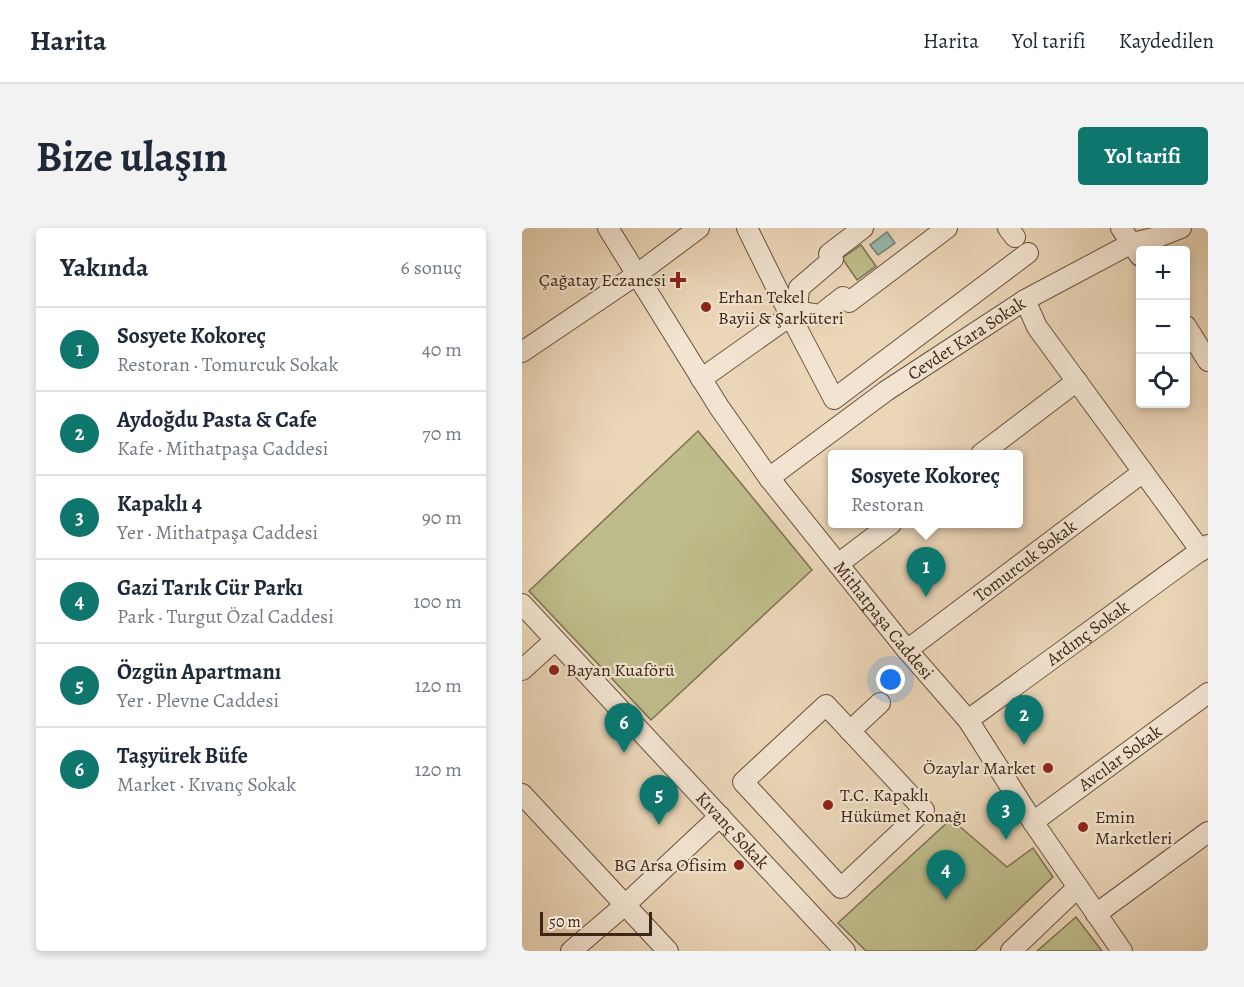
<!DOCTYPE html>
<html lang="tr">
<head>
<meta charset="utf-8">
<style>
  :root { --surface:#fff; --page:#f2f2f3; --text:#1f2937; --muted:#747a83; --line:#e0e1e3; --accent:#0f766e }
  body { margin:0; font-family:Alegreya,serif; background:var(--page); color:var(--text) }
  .controls { position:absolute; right:18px; top:18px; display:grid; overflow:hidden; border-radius:6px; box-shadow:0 3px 9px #0003 }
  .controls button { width:54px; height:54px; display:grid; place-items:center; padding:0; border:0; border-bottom:2px solid var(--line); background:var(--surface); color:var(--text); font:30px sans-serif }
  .scale { position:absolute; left:18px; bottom:15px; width:112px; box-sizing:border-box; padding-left:6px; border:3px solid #3f2516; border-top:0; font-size:16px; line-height:21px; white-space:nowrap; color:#3f2516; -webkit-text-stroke:4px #f2e4d1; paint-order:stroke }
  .you { position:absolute; left:369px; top:452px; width:21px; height:21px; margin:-15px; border:4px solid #fff; border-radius:50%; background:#1a73e8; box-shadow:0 0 0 9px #1a73e833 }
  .badge { display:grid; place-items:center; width:39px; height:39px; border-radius:50%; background:var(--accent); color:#fff; font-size:20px; font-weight:700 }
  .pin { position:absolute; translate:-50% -50px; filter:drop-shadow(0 2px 3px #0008) }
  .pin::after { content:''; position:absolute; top:32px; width:21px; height:18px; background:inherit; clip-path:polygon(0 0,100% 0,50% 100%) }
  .popup { position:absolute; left:306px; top:222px; width:195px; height:78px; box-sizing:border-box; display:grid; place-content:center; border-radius:6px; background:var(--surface); filter:drop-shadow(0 2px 4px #0005); font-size:20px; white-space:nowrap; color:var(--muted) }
  .popup b { font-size:22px; color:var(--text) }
  .popup::after { content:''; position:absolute; left:50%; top:100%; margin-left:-12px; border:12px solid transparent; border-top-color:var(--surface) }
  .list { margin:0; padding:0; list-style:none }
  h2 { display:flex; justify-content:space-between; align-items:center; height:78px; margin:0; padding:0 24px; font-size:26px }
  h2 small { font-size:20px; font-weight:400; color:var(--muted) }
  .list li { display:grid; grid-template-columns:39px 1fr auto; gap:18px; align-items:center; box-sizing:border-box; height:84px; padding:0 24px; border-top:2px solid var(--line) }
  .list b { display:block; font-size:22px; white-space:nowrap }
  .list p { margin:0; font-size:20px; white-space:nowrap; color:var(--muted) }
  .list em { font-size:20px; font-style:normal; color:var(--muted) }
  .icon { flex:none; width:33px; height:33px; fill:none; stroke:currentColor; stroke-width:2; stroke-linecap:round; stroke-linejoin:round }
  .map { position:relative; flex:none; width:686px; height:723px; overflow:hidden; border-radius:6px }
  header { display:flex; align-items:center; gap:36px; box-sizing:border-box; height:84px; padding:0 30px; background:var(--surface); border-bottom:2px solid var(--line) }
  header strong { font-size:28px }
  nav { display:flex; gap:33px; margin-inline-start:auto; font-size:21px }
  .intro { display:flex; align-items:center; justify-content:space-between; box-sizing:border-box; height:144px; padding:0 36px }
  h1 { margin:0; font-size:42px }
  .button { padding:15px 27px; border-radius:6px; background:var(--accent); color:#fff; font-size:21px; font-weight:700 }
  main { display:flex; gap:36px; padding:0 36px }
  aside { flex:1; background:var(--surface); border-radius:6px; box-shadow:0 3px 9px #0003 }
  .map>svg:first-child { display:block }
  .green { fill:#bebc8a; stroke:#7e7050; stroke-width:1.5 }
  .water { fill:#98b9ad; stroke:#747e71; stroke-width:1.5 }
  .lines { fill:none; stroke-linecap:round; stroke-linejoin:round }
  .minor-casing { stroke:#6a513e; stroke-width:22 }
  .minor { stroke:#f2e4d1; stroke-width:20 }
  .poi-dot { fill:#8f2418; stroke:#f2e4d1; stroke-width:2 }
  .labels { text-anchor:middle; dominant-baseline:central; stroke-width:4.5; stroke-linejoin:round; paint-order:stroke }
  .poi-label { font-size:18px; fill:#3f2516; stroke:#f2e4d1; text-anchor:start }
  .street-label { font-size:18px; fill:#3f2516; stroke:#f2e4d1 }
</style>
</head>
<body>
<header>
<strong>Harita</strong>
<nav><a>Harita</a><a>Yol tarifi</a><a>Kaydedilen</a></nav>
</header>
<div class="intro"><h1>Bize ulaşın</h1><a class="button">Yol tarifi</a></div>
<main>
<aside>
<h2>Yakında<small>6 sonuç</small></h2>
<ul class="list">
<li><span class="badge">1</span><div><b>Sosyete Kokoreç</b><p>Restoran · Tomurcuk Sokak</p></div><em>40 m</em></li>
<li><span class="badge">2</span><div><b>Aydoğdu Pasta &amp; Cafe</b><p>Kafe · Mithatpaşa Caddesi</p></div><em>70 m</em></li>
<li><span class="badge">3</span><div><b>Kapaklı 4</b><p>Yer · Mithatpaşa Caddesi</p></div><em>90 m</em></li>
<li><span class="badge">4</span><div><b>Gazi Tarık Cür Parkı</b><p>Park · Turgut Özal Caddesi</p></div><em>100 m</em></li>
<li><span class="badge">5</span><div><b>Özgün Apartmanı</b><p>Yer · Plevne Caddesi</p></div><em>120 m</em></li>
<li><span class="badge">6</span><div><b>Taşyürek Büfe</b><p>Market · Kıvanç Sokak</p></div><em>120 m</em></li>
</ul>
</aside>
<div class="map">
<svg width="686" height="723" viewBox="0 0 686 723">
  <rect width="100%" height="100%" fill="#ebd6b8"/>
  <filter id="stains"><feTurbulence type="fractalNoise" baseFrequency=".00333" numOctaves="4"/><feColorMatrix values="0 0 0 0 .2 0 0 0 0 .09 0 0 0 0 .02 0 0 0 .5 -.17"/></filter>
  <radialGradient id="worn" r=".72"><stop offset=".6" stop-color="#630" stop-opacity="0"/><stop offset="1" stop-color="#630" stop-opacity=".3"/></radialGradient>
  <g class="green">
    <polygon points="339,17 354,38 335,52 320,30"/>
    <polygon points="176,203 290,342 129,492 7,363"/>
    <polygon points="429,591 485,639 511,620 531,649 453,723 344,723 316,695"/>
    <polygon points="554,689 580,723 515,723"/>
  </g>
  <polygon class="water" points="365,4 373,15 356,27 348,17"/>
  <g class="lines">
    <g class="minor-casing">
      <g id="minor">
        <path id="s1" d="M86 0 197 179 247 250 385 422 446 492 511 594 600 723"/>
        <polyline points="225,0 268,87 312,171 506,25"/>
        <polyline points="486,0 493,9"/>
        <polyline points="599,0 618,28"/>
        <polyline points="503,72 515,99 679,323"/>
        <polyline points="275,83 277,60 311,31 307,26 341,0"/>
        <polyline points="664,98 686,133"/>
        <polyline points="0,124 114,47 177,0"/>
        <polyline points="179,151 275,83 298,87 321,69 327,74 425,0"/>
        <polyline points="459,226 555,153"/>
        <path id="s2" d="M247 250 364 163 503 72 610 15 636 9 659 0"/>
        <polyline points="316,336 369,296"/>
        <path id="s3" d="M0 376 323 723"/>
        <path id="s4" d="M385 422 621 244"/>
        <polyline points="0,442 33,412"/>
        <polygon points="304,477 402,582 319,660 221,554"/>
        <path id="s5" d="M446 492 686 317"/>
        <polyline points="328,503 358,475"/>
        <polyline points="0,566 146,723"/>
        <path id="s6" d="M511 594 686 465"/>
        <polyline points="574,686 686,604"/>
        <polyline points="49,723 103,677 198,588"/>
        <polyline points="489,723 556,659"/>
      </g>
    </g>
    <use href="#minor" class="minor"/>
  </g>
  <g class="poi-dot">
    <path d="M153 43h6v6h6v6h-6v6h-6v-6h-6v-6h6z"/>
    <circle cx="184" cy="79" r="6"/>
    <circle cx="32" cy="442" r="6"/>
    <circle cx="526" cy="540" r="6"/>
    <circle cx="306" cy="577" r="6"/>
    <circle cx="561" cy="599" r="6"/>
    <circle cx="217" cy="637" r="6"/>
  </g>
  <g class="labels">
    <g class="poi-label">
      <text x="144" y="52" text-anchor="end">Çağatay Eczanesi</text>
      <text x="196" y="69">Erhan Tekel<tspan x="196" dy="21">Bayii &amp; Şarküteri</tspan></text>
      <text x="44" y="442">Bayan Kuaförü</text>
      <text x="514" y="540" text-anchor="end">Özaylar Market</text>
      <text x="318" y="567">T.C. Kapaklı<tspan x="318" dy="21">Hükümet Konağı</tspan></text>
      <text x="573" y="589">Emin<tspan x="573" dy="21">Marketleri</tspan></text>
      <text x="205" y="637" text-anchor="end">BG Arsa Ofisim</text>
    </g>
    <g class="street-label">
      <text stroke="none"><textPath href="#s2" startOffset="242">Cevdet Kara Sokak</textPath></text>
      <text stroke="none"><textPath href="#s4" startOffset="148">Tomurcuk Sokak</textPath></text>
      <text stroke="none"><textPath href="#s1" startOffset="480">Mithatpaşa Caddesi</textPath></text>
      <text stroke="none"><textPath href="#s5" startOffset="148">Ardınç Sokak</textPath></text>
      <text stroke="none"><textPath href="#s6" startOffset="108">Avcılar Sokak</textPath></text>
      <text stroke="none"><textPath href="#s3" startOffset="309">Kıvanç Sokak</textPath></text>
    </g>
  </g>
  <rect width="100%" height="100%" filter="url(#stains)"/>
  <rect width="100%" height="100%" fill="url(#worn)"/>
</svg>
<div class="controls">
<button>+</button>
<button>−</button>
<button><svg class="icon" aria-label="locate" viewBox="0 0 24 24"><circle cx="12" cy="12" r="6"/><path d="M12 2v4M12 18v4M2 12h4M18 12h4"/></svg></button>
</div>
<div class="scale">50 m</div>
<div class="you"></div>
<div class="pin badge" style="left:404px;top:369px">1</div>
<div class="popup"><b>Sosyete Kokoreç</b>Restoran</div>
<div class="pin badge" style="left:502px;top:517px">2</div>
<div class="pin badge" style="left:484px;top:612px">3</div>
<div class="pin badge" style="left:424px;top:672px">4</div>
<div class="pin badge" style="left:137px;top:597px">5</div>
<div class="pin badge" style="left:102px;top:525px">6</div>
</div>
</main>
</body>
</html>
